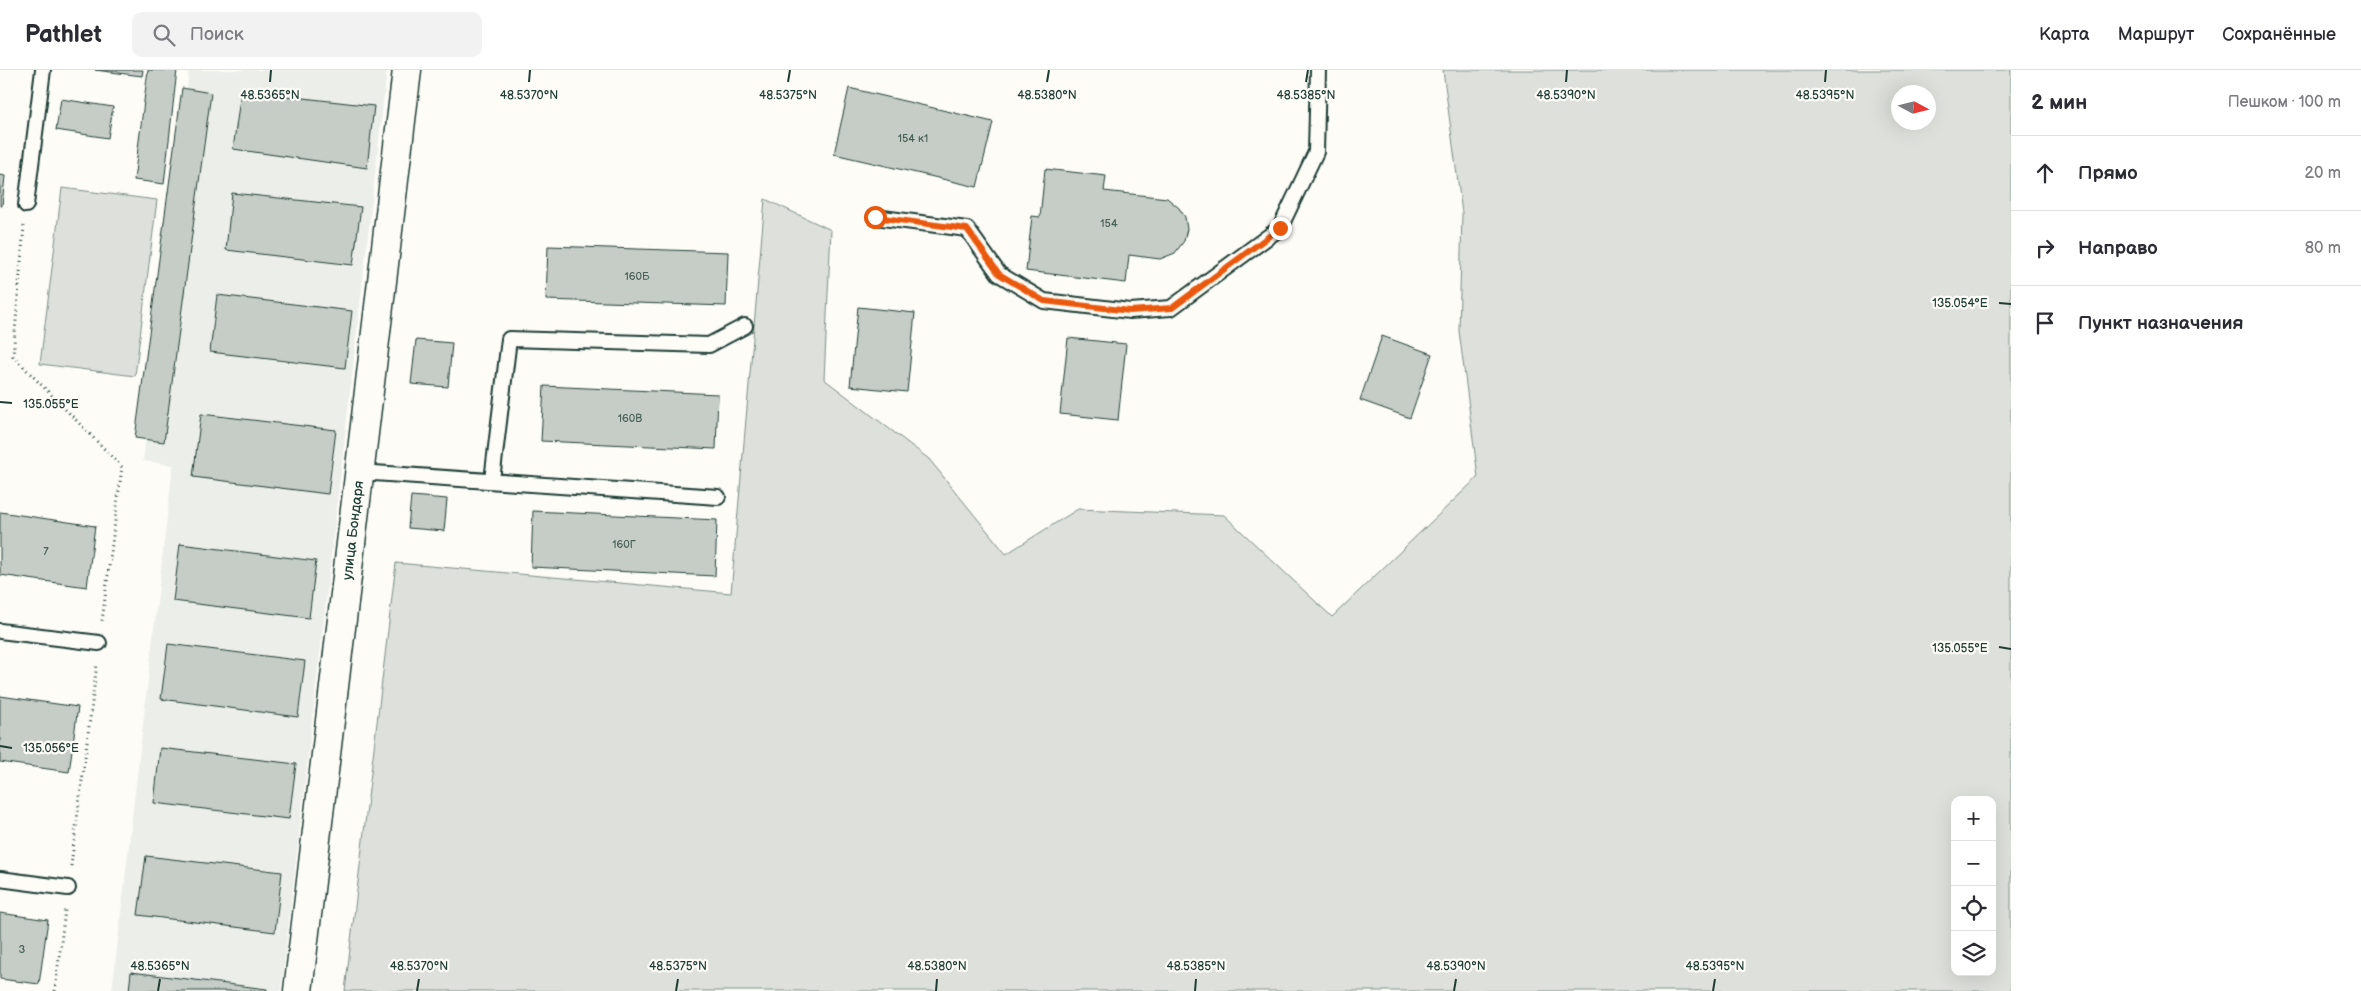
<!DOCTYPE html>
<html lang="ru">
<head>
<meta charset="utf-8">
<style>
  :root { --surface:#fff; --page:#f2f2f3; --text:#2b2b33; --muted:#7c7c81; --line:#e1e1e2 }
  body { margin:0; font-family:"Balsamiq Sans",sans-serif; background:var(--page); color:var(--text) }
  .controls { position:absolute; right:15px; bottom:15px; display:grid; overflow:hidden; border-radius:10px; box-shadow:0 5px 20px #0002 }
  .controls button { width:45px; height:45px; display:grid; place-items:center; padding:0; border:0; border-bottom:1px solid var(--line); background:var(--surface); color:var(--text); font:25px sans-serif }
  .compass { position:absolute; left:1891px; top:15px; width:45px; height:45px; border-radius:50%; background:var(--surface); box-shadow:0 5px 20px #0002; rotate:97deg }
  .stop { position:absolute; width:15px; height:15px; margin:-11px; border:4px solid #ea580c; border-radius:50%; background:#fff }
  .stop.end { background:#ea580c; border-color:#fff; box-shadow:0 1px 5px #0008 }
  .list { margin:0; padding:0; list-style:none }
  h2 { display:flex; justify-content:space-between; align-items:center; height:65px; margin:0; padding:0 20px; font-size:21px }
  h2 small { font-size:16px; font-weight:400; color:var(--muted) }
  .list li { display:grid; grid-template-columns:32px 1fr auto; gap:15px; align-items:center; box-sizing:border-box; height:75px; padding:0 20px; border-top:1px solid var(--line) }
  .list b { display:block; font-size:19px; white-space:nowrap }
  .list em { font-size:16px; font-style:normal; color:var(--muted) }
  .icon { flex:none; width:28px; height:28px; fill:none; stroke:currentColor; stroke-width:2; stroke-linecap:round; stroke-linejoin:round }
  .map { position:relative; flex:none; width:2011px; height:921px; overflow:hidden }
  header { display:flex; align-items:center; gap:30px; box-sizing:border-box; height:70px; padding:0 25px; background:var(--surface); border-bottom:1px solid var(--line) }
  header strong { font-size:24px }
  nav { display:flex; gap:28px; margin-inline-start:auto; font-size:18px }
  .search { width:350px; height:45px; background:var(--page); display:flex; align-items:center; gap:12px; box-sizing:border-box; padding:0 18px; border-radius:10px; color:var(--muted); font-size:19px }
  main { display:flex }
  aside { flex:1; background:var(--surface) }
  .map>svg:first-child { display:block }
  .built { fill:#eceee9 }
  .green { fill:#dde0db; stroke:#7e8e88; fill-rule:evenodd }
  .building { fill:#c6cdc7; stroke:#1f3d34 }
  .lines { fill:none; stroke-linecap:round; stroke-linejoin:round }
  .service-casing { stroke:#1f3d34; stroke-width:18 }
  .secondary-casing { stroke:#1f3d34; stroke-width:31 }
  .path { stroke:#1f3d34; stroke-width:3; stroke-dasharray:1 4; stroke-linecap:butt }
  .service { stroke:#fdfcf7; stroke-width:14 }
  .secondary { stroke:#fdfcf7; stroke-width:28 }
  .route { stroke:#ea580c; stroke-width:6 }
  .ticks { fill:none; stroke:#1f3d34; stroke-width:2 }
  .labels { text-anchor:middle; dominant-baseline:central; stroke-width:4.5; stroke-linejoin:round; paint-order:stroke }
  .number-label { font-size:11px; fill:#496159 }
  .street-label { font-size:14px; fill:#1f3d34; stroke:#fdfcf7 }
  .ticks-label { font-size:12px; text-anchor:middle; fill:#1f3d34; stroke:#fdfcf7; stroke-width:4.5; stroke-linejoin:round; paint-order:stroke }
</style>
</head>
<body>
<header>
<strong>Pathlet</strong>
<div class="search"><svg class="icon" aria-label="search" viewBox="0 0 24 24"><circle cx="10" cy="10" r="6"/><path d="M15 15l6 6"/></svg>Поиск</div>
<nav><a>Карта</a><a>Маршрут</a><a>Сохранённые</a></nav>
</header>
<main>
<div class="map">
<svg width="2011" height="921" viewBox="0 0 2011 921">
  <rect width="100%" height="100%" fill="#fdfcf7"/>
  <filter id="ink" filterUnits="userSpaceOnUse"><feTurbulence type="fractalNoise" baseFrequency=".02" numOctaves="2"/><feDisplacementMap in="SourceGraphic" scale="10" xChannelSelector="R" yChannelSelector="G"/><feConvolveMatrix kernelMatrix="1 2 1 2 8 2 1 2 1" color-interpolation-filters="sRGB"/></filter>
  <g filter="url(#ink)">
    <polygon class="built" points="189,0 387,0 281,921 112,921 173,395 143,391"/>
    <g class="green">
      <path d="M1443 0H2011V921H345L396 493 731 523 765 129 831 160 824 309 929 389 1006 484 1078 439 1224 445 1332 547 1478 407 1459 261 1462 143ZM1898 22H1928V52H1898ZM1955 730H1992V902H1955Z"/>
      <polygon points="62,118 157,130 135,306 40,294"/>
    </g>
    <g class="building">
      <polygon points="95,0 143,0 142,6"/>
      <polygon points="148,0 177,0 164,114 134,110"/>
      <polygon points="182,18 211,23 164,372 135,368"/>
      <polygon points="849,18 993,52 977,117 834,84"/>
      <polygon points="241,21 374,36 367,98 233,79"/>
      <polygon points="61,29 113,37 108,68 56,60"/>
      <polygon points="1045,99 1106,106 1104,121 1167,128 1179,138 1185,147 1187,159 1184,171 1175,183 1160,189 1129,185 1126,213 1026,201 1032,146 1040,147"/>
      <polygon points="0,105 5,106 2,136 0,136"/>
      <polygon points="232,123 361,137 353,195 226,180"/>
      <polygon points="548,176 728,182 726,236 546,230"/>
      <polygon points="217,225 352,241 345,298 210,282"/>
      <polygon points="858,237 915,243 907,322 850,316"/>
      <polygon points="1382,266 1432,284 1410,348 1360,330"/>
      <polygon points="1068,268 1126,274 1118,350 1060,344"/>
      <polygon points="416,270 452,273 448,317 411,314"/>
      <polygon points="544,316 718,324 716,379 541,371"/>
      <polygon points="201,344 336,360 328,424 193,407"/>
      <polygon points="411,426 447,429 444,461 408,458"/>
      <polygon points="533,441 717,450 715,506 531,497"/>
      <polygon points="0,442 95,456 87,517 0,505"/>
      <polygon points="180,474 316,491 309,548 173,531"/>
      <polygon points="168,574 305,591 298,647 161,629"/>
      <polygon points="0,626 78,637 69,702 0,692"/>
      <polygon points="160,678 296,694 289,749 154,733"/>
      <polygon points="146,786 282,802 275,862 138,845"/>
      <polygon points="0,843 48,850 39,914 0,909"/>
      <polygon points="131,902 267,919 267,921 129,921"/>
    </g>
    <g class="lines">
      <g class="service-casing">
        <g id="service">
          <polyline points="26,135 43,0"/>
          <polyline points="875,147 967,159 999,204 1044,231 1130,241 1171,238 1280,158 1316,82 1318,0"/>
          <polyline points="360,402 718,427"/>
          <polyline points="492,410 509,269 709,275 745,256"/>
          <polyline points="0,561 99,573"/>
          <polyline points="0,809 68,818"/>
        </g>
      </g>
      <g class="secondary-casing">
        <g id="secondary">
          <path id="s1" d="M298 921 407 0"/>
        </g>
      </g>
      <g class="path">
        <polyline points="24,156 13,286 122,397 102,551"/>
        <polyline points="71,796 97,594"/>
        <polyline points="55,921 65,840"/>
      </g>
      <use href="#service" class="service"/>
      <use href="#secondary" class="secondary"/>
    </g>
  </g>
  <g class="lines" filter="url(#ink)">
    <polyline class="route" points="875,147 967,159 999,204 1044,231 1130,241 1172,238 1280,158"/>
  </g>
  <path class="ticks" d="M270 12 271 0M529 12 530 0M788 12 790 0M1047 12 1049 0M1306 12 1308 0M1566 12 1567 0M1825 12 1826 0M1999 233 2011 234M0 332 12 333M1999 577 2011 579M0 676 12 678M158 921 160 909M417 921 419 909M676 921 678 909M936 921 937 909M1195 921 1196 909M1454 921 1456 909M1713 921 1715 909"/>
  <g class="labels">
    <g class="number-label">
      <text x="913" y="68">154 к1</text>
      <text x="1109" y="153">154</text>
      <text x="637" y="206">160Б</text>
      <text x="630" y="348">160В</text>
      <text x="624" y="474">160Г</text>
      <text x="46" y="481">7</text>
      <text x="22" y="879">3</text>
    </g>
    <g class="street-label">
      <text stroke="none"><textPath href="#s1" startOffset="464">улица Бондаря</textPath></text>
    </g>
  </g>
  <g class="ticks-label">
    <text x="270" y="29">48.5365°N</text>
    <text x="529" y="29">48.5370°N</text>
    <text x="788" y="29">48.5375°N</text>
    <text x="1047" y="29">48.5380°N</text>
    <text x="1306" y="29">48.5385°N</text>
    <text x="1566" y="29">48.5390°N</text>
    <text x="1825" y="29">48.5395°N</text>
    <text x="1960" y="237">135.054°E</text>
    <text x="51" y="338">135.055°E</text>
    <text x="1960" y="582">135.055°E</text>
    <text x="51" y="682">135.056°E</text>
    <text x="160" y="900">48.5365°N</text>
    <text x="419" y="900">48.5370°N</text>
    <text x="678" y="900">48.5375°N</text>
    <text x="937" y="900">48.5380°N</text>
    <text x="1196" y="900">48.5385°N</text>
    <text x="1456" y="900">48.5390°N</text>
    <text x="1715" y="900">48.5395°N</text>
  </g>
</svg>
<div class="controls">
<button>+</button>
<button>−</button>
<button><svg class="icon" aria-label="locate" viewBox="0 0 24 24"><circle cx="12" cy="12" r="6"/><path d="M12 2v4M12 18v4M2 12h4M18 12h4"/></svg></button>
<button><svg class="icon" aria-label="layers" viewBox="0 0 24 24"><path d="M12 4l9 5-9 5-9-5zM3 14l9 5 9-5"/></svg></button>
</div>
<svg class="compass" viewBox="-18 -18 36 36"><path d="M0-13l5 13h-10z" fill="#e53935"/><path d="M0 13l5-13h-10z" fill="#7c7c81"/></svg>
<div class="stop" style="left:875px;top:147px"></div>
<div class="stop end" style="left:1280px;top:158px"></div>
</div>
<aside>
<h2>2 мин<small>Пешком · 100 m</small></h2>
<ul class="list">
<li><svg class="icon" aria-label="ahead" viewBox="0 0 24 24"><path d="M12 20V5M6 11l6-6 6 6"/></svg><div><b>Прямо</b></div><em>20 m</em></li>
<li><svg class="icon" aria-label="right" viewBox="0 0 24 24"><path d="M7 20v-9h11M14 6l5 5-5 5"/></svg><div><b>Направо</b></div><em>80 m</em></li>
<li><svg class="icon" aria-label="arrive" viewBox="0 0 24 24"><path d="M6 21V4h12l-3 4 3 4H6"/></svg><div><b>Пункт назначения</b></div></li>
</ul>
</aside>
</main>
</body>
</html>
